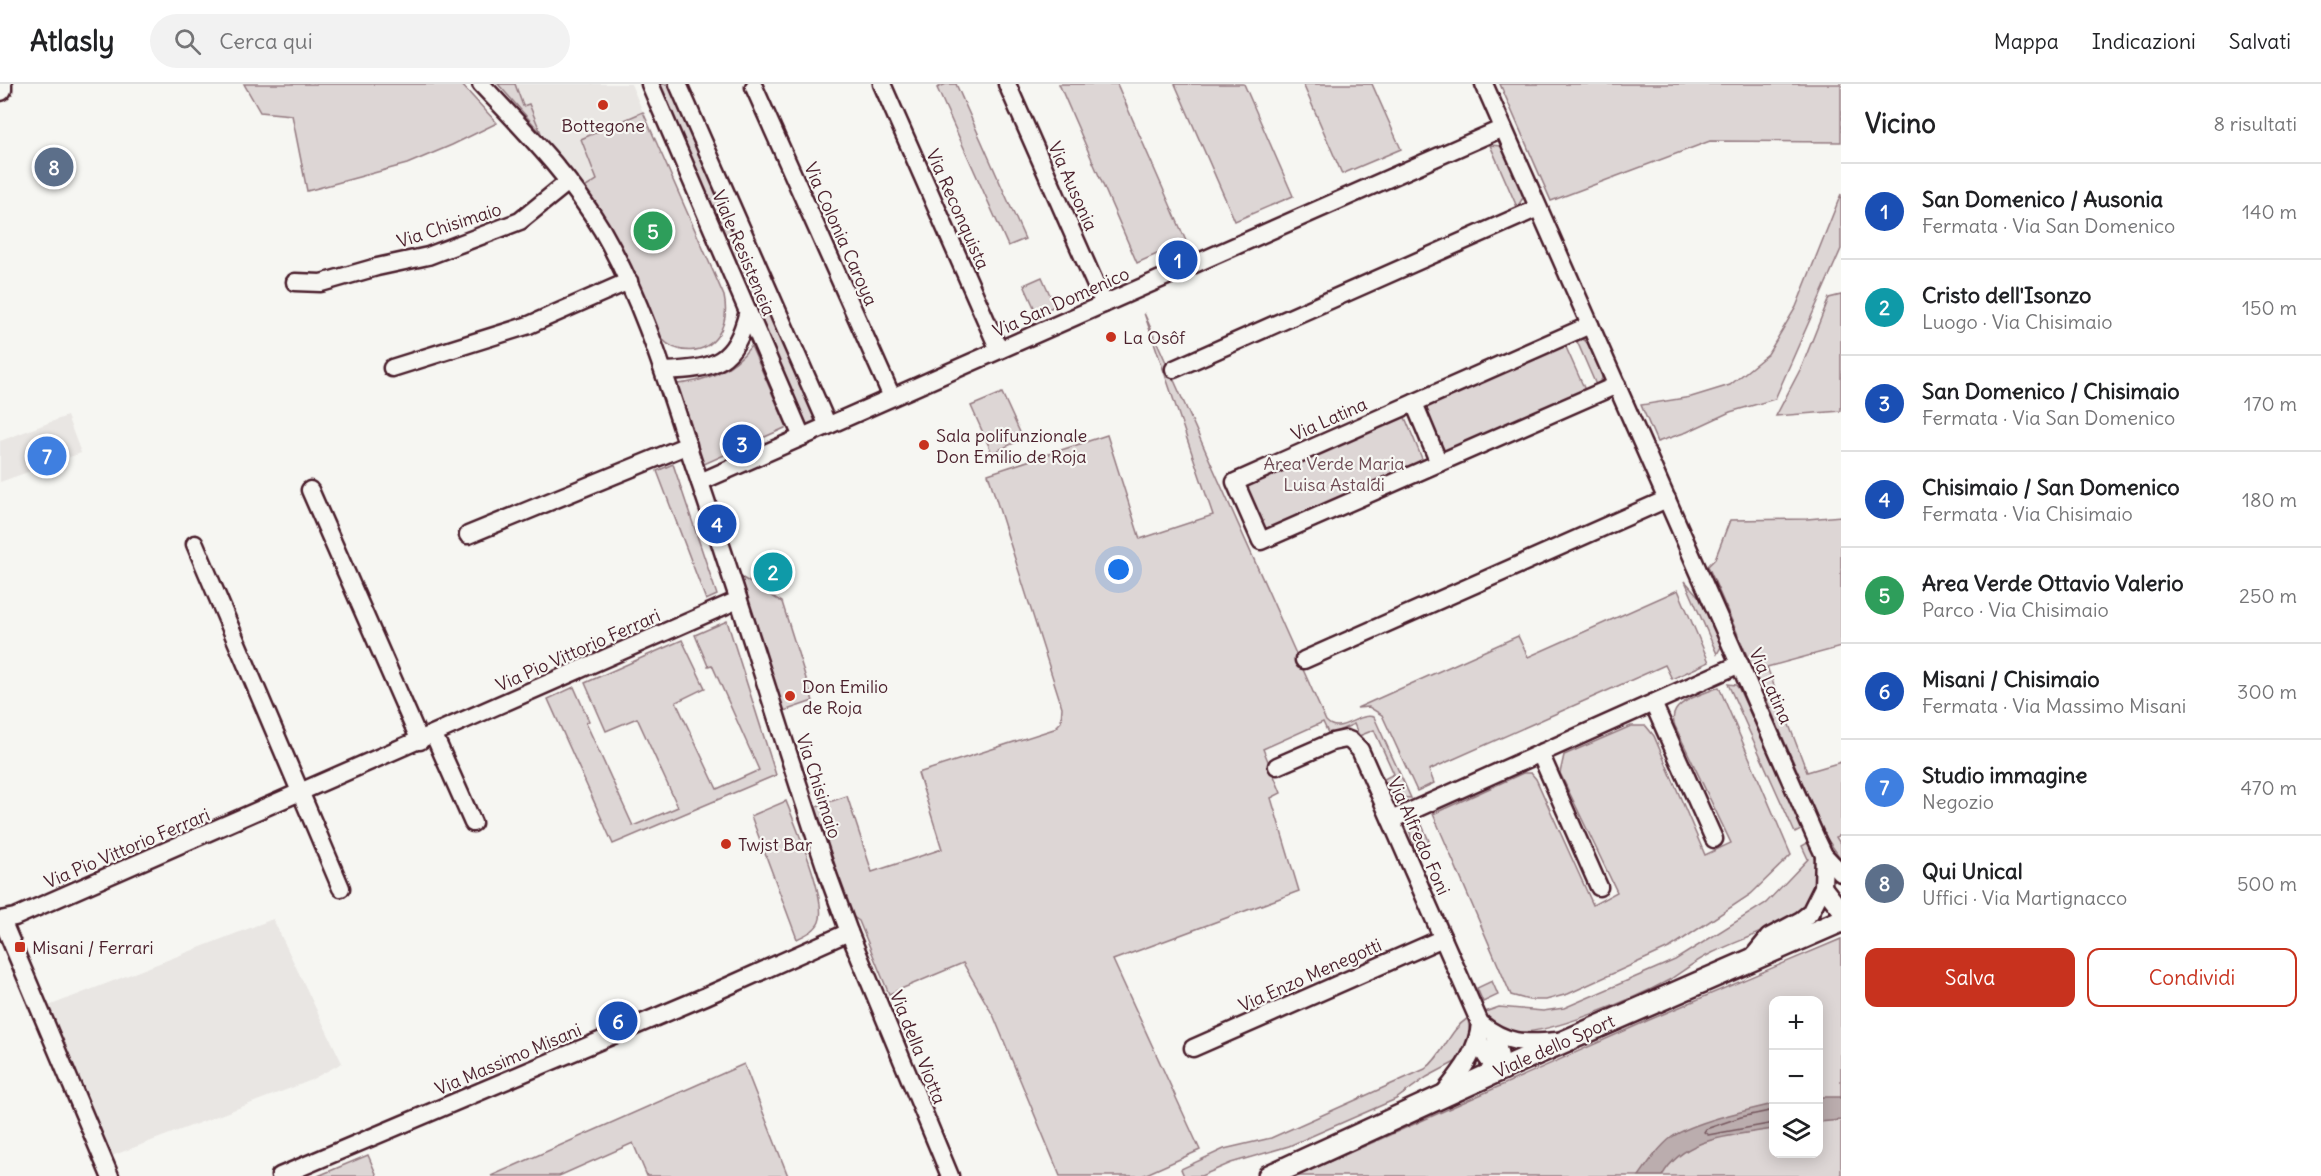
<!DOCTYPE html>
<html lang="it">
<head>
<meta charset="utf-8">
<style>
  :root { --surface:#fff; --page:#f2f2f2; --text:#202124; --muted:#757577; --line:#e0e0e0; --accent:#c8321e }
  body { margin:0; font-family:Delius,sans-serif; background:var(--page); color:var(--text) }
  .controls { position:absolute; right:18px; bottom:18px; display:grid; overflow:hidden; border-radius:12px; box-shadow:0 3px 15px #0003 }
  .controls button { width:54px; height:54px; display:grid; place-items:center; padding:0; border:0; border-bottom:2px solid var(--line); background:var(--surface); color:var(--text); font:30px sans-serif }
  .you { position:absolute; left:1119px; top:486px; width:21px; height:21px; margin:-15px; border:4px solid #fff; border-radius:50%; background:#1a73e8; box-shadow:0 0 0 9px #1a73e833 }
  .badge { display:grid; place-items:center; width:39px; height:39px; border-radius:50%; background:var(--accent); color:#fff; font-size:20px; font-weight:700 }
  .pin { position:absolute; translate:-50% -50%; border:3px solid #fff; box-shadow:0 2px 6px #0006 }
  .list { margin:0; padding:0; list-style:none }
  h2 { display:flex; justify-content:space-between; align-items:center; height:78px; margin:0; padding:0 24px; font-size:26px }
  h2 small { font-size:20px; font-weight:400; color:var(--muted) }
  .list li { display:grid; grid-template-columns:39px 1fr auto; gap:18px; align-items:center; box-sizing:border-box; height:96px; padding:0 24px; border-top:2px solid var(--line) }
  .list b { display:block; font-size:22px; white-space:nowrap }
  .list p { margin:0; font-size:20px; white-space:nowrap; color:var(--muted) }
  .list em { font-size:20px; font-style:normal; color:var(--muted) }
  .actions { display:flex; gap:12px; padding:18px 24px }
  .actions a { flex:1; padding:14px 0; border:2px solid var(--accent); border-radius:12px; text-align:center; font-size:21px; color:var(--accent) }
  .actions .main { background:var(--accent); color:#fff }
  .icon { flex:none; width:33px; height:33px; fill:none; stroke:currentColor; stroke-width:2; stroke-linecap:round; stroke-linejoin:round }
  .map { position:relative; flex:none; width:1841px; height:1092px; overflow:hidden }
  header { display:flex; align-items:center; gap:36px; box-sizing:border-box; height:84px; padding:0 30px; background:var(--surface); border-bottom:2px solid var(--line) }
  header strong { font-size:28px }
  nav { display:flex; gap:33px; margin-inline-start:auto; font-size:21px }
  .search { width:420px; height:54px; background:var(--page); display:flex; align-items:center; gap:15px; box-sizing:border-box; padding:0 21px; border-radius:33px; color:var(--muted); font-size:22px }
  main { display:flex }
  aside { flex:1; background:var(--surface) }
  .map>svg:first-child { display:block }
  .built { fill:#e9e6e3 }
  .green { fill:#ddd6d5; stroke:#947a80; stroke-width:1.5; fill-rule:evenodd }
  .water { fill:#bbadae; stroke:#8e747a; stroke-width:1.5 }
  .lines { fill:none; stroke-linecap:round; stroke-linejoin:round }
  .shore { stroke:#77585f; stroke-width:1.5 }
  .minor-casing { stroke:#4a1f2b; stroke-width:21 }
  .tertiary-casing { stroke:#4a1f2b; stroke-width:26 }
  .secondary-casing { stroke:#4a1f2b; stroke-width:27 }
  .minor { stroke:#f6f6f2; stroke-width:16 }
  .tertiary { stroke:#f6f6f2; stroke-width:21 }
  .secondary { stroke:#f6f6f2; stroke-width:22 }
  .poi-dot { fill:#c8321e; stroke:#f6f6f2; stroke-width:2 }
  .labels { text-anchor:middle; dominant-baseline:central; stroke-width:4.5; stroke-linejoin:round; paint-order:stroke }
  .poi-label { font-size:18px; fill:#4a1f2b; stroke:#f6f6f2; text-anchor:start }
  .street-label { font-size:18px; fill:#4a1f2b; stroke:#f6f6f2 }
  .park-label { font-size:18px; fill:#6f4d56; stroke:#f6f6f2 }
</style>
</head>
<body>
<header>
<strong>Atlasly</strong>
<div class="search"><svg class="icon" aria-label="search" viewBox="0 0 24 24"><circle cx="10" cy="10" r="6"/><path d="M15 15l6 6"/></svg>Cerca qui</div>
<nav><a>Mappa</a><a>Indicazioni</a><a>Salvati</a></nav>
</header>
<main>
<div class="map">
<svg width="1841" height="1092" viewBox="0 0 1841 1092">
  <rect width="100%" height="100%" fill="#f6f6f2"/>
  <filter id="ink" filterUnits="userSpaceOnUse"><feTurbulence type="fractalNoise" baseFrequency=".0167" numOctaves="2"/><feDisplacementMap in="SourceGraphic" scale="12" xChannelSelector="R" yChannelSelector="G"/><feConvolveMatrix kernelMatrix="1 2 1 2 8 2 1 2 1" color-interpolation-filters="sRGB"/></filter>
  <g filter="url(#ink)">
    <g class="built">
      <polygon points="515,0 631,0 643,28 582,55 597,96 583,105 541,49 529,20 523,22"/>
      <polygon points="67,332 81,369 0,398 0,357"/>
      <polygon points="273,835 342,979 307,998 109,1073 46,923"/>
    </g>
    <g class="green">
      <polygon points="244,0 461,0 497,39 452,61 407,80 307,107 292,31 260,28"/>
      <polygon points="498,0 515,0 523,22 529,20 541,49"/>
      <polygon points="653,0 668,0 815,333 814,339 809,341 804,340"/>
      <polygon points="946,0 956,0 1025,155 1008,162 937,4"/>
      <polygon points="1059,0 1117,0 1186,157 1137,179"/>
      <polygon points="1175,0 1244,0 1293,112 1235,137"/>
      <polygon points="1303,0 1372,0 1401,65 1342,90"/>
      <polygon points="1500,0 1841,0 1841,58 1710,57 1551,117"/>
      <path d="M643 28 724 212C727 226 726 239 718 251 705 271 677 271 662 255 648 240 641 206 633 187 620 158 601 132 583 105L597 96 581 55Z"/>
      <polygon points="1490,61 1502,62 1522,107 1523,114 1517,123"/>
      <polygon points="1841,110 1841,165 1775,315 1730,328 1687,348 1657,358 1641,321 1691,313 1730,301 1768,270 1796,223"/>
      <polygon points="1042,193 1055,222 1037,230 1024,201"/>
      <polygon points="1841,211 1841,327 1776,332 1802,282 1829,214"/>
      <path d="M1144 229 1326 637C1340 652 1357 628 1374 633L1411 714C1395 714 1390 708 1384 695L1394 690 1374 646 1359 652 1354 640 1329 651 1323 638 1263 665 1281 709 1271 714 1299 807 1113 876 1200 1066 1142 1092H1060L994 933 963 879 889 910 859 837 849 830 814 723 847 712 872 788 942 765 918 689 1054 645 1061 638 1062 623 988 390 1107 351 1140 455 1213 431Z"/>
      <path d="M1581 254C1592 259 1602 283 1602 295L1596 301 1576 255Z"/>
      <polygon points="1565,261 1585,306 1444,367 1425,322"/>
      <path d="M751 262 787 343 702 381 676 300C705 298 733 286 751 262Z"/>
      <polygon points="1002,309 1023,355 992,369 971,322"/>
      <polygon points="1404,331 1423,377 1264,447 1244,401"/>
      <polygon points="673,380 717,511 706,516 657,387"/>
      <polygon points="1841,432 1841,563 1767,583 1807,688 1841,678 1841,751 1836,753 1841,761 1841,775 1827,755 1708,482 1715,475 1730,436 1807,435"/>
      <polygon points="741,493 782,518 813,617 784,627"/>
      <polygon points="1685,497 1706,521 1722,561 1717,570"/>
      <polygon points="1678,506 1709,578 1672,595 1665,581 1429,686 1434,699 1417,707 1382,631 1369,623 1357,624 1518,552 1528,573"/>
      <polygon points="727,537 776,691 613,760 548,615 574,603 589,637 586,639 633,742 678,723 637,634 606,647 585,599 682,556 705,604 676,618 717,705 759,686 712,581 708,582 695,551"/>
      <polygon points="1728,600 1736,601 1739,605 1803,745 1795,749"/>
      <path d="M1719 603 1791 771 1751 810 1671 863 1568 910 1546 916H1529L1511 911 1433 730 1523 689H1531L1536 695 1593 821 1617 808 1560 689 1564 671 1631 642H1646L1654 652 1705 771 1731 759 1675 642C1665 618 1702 611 1719 603Z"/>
      <path d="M786 717C795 740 828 817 819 838 815 847 805 851 797 855L751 732Z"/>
      <path d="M1418 732 1429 757 1415 764C1410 751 1405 741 1418 732Z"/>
      <path d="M1809 758C1819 780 1822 802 1806 823 1796 837 1731 859 1712 869 1697 876 1683 887 1669 896 1638 913 1547 952 1513 948 1501 947 1490 938 1485 928L1499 923 1543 927 1564 924 1675 876 1766 819 1808 775 1802 762Z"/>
      <path d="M1841 855V1092H1297L1649 936ZM1774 916H1818V1070H1774Z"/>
      <polygon points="1492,897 1498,911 1483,918 1477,904"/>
      <path d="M1468 934 1470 953 1459 976 1427 993 1396 1015 1289 1062 1231 1079 1201 1092H1184L1181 1085 1224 1065 1271 1054 1425 985C1444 971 1448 947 1468 934Z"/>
      <polygon points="744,980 788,1092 647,1092 633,1059 559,1092 491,1092"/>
      <polygon points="368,1071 377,1092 318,1092"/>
    </g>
    <g class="water">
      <polygon points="1819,1013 1841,1013 1841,1036 1819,1038"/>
      <path d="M1773 1020V1045C1733 1052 1684 1052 1662 1092H1639C1649 1078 1659 1063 1672 1053 1694 1038 1747 1026 1773 1020Z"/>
    </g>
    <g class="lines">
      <polyline class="shore" points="1774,1026 1741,1033 1706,1045 1704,1048 1708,1051 1774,1039"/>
      <g class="minor-casing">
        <g id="minor">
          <path d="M481 0C524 46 570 92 602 146 644 219 667 299 693 378 740 515 782 654 828 791L849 848 950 1092"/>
          <polyline points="650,0 802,353"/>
          <polyline points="678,0 828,342"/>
          <polyline points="882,0 999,266"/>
          <polyline points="1007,0 1104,220"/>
          <polyline points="1484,0 1815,752 1824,771 1841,789"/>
          <polyline points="754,3 892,313"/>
          <polyline points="295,198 321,199 377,183 428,172 520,137 568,98"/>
          <polyline points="1590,241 1235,398 1261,457 1617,301"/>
          <polyline points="392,284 529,241 629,197"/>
          <polyline points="1174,285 1538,124"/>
          <path d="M664 287C715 285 735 280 748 227"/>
          <polyline points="1414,319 1439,379"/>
          <polyline points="700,398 1503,44"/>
          <polyline points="310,406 420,657"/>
          <polyline points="468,451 688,361"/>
          <polyline points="195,460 341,804"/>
          <polyline points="1304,576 1667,415"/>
          <polyline points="1653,619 1714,755"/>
          <polyline points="434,651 473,739"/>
          <polyline points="1540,669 1599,803"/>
          <path d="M1277 682 1332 658 1346 655 1351 657 1360 666 1480 939C1478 969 1459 990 1441 1013"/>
          <polyline points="1391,736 1740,580"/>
          <polyline points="1823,803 1841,826"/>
          <polyline points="0,836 15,833 738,516"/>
          <polyline points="2,836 110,1092"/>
          <polyline points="1751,875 1769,853 1801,836 1810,829 1823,803 1824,771"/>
          <path d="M1480 939C1506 960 1524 960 1557 957"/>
          <path d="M1479 954C1482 969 1488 976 1498 987L1501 977 1495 951"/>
          <polyline points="1193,964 1443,854"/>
          <polyline points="280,1092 706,912 849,848"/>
        </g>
      </g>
      <g class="tertiary-casing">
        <polyline id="tertiary" points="1269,1092 1515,979 1841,837"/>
      </g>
      <g class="secondary-casing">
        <polyline id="secondary" points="0,5 0,0"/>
      </g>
      <use href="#minor" class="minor"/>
      <use href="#tertiary" class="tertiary"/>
      <use href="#secondary" class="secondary"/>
    </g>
  </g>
  <g class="poi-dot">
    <circle cx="603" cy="21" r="6"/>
    <circle cx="1111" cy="253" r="6"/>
    <circle cx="924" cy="361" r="6"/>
    <circle cx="790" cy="612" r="6"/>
    <circle cx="726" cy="760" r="6"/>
    <rect x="14" y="857" width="12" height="12" rx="3"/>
  </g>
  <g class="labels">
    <g class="poi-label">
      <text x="603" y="41" text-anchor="middle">Bottegone</text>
      <text x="1123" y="253">La Osôf</text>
      <text x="936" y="351">Sala polifunzionale<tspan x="936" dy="21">Don Emilio de Roja</tspan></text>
      <text x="802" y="602">Don Emilio<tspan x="802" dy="21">de Roja</tspan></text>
      <text x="738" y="760">Twjst Bar</text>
      <text x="32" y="863">Misani / Ferrari</text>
    </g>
    <g class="street-label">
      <text transform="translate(1073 102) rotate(66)">Via Ausonia</text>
      <text transform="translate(958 125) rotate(66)">Via Reconquista</text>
      <text transform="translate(449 141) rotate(-18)">Via Chisimaio</text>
      <text transform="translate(841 150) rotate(66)">Via Colonia Caroya</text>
      <text transform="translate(744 169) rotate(67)">Viale Resistencia</text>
      <text transform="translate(1061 218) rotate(-24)">Via San Domenico</text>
      <text transform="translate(1329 335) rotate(-24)">Via Latina</text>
      <text transform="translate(578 566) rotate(-24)">Via Pio Vittorio Ferrari</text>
      <text transform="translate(1771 602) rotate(66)">Via Latina</text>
      <text transform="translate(819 702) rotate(72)">Via Chisimaio</text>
      <text transform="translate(1419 752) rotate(66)">Via Alfredo Foni</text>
      <text transform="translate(127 764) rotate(-23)">Via Pio Vittorio Ferrari</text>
      <text transform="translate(1310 891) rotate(-24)">Via Enzo Menegotti</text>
      <text transform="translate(1554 962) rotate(-24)">Viale dello Sport</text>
      <text transform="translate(918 963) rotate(68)">Via della Viotta</text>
      <text transform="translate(508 975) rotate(-23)">Via Massimo Misani</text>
    </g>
    <g class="park-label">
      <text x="1334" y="379">Area Verde Maria<tspan x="1334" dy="21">Luisa Astaldi</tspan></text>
    </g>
  </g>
</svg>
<div class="controls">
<button>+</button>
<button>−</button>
<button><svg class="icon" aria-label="layers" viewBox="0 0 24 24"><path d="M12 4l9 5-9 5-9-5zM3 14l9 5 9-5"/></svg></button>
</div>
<div class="you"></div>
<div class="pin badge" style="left:1178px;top:176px;background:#1a4fb4">1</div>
<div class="pin badge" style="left:773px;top:488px;background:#0f9aa8">2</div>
<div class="pin badge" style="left:742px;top:360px;background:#1a4fb4">3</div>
<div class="pin badge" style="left:717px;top:440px;background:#1a4fb4">4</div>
<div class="pin badge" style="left:653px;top:147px;background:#2e9e5b">5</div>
<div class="pin badge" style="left:618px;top:937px;background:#1a4fb4">6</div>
<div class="pin badge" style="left:47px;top:372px;background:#3f7fe0">7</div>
<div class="pin badge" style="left:54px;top:83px;background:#5c6f8a">8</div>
</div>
<aside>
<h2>Vicino<small>8 risultati</small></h2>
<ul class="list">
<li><span class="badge" style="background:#1a4fb4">1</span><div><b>San Domenico / Ausonia</b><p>Fermata · Via San Domenico</p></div><em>140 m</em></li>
<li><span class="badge" style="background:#0f9aa8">2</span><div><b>Cristo dell'Isonzo</b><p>Luogo · Via Chisimaio</p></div><em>150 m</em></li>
<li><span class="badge" style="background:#1a4fb4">3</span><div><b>San Domenico / Chisimaio</b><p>Fermata · Via San Domenico</p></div><em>170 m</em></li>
<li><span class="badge" style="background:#1a4fb4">4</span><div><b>Chisimaio / San Domenico</b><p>Fermata · Via Chisimaio</p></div><em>180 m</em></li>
<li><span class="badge" style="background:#2e9e5b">5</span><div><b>Area Verde Ottavio Valerio</b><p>Parco · Via Chisimaio</p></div><em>250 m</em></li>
<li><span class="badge" style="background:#1a4fb4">6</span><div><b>Misani / Chisimaio</b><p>Fermata · Via Massimo Misani</p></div><em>300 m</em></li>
<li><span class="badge" style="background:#3f7fe0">7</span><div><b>Studio immagine</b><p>Negozio</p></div><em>470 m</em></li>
<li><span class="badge" style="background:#5c6f8a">8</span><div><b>Qui Unical</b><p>Uffici · Via Martignacco</p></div><em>500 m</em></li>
</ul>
<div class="actions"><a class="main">Salva</a><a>Condividi</a></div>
</aside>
</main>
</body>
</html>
